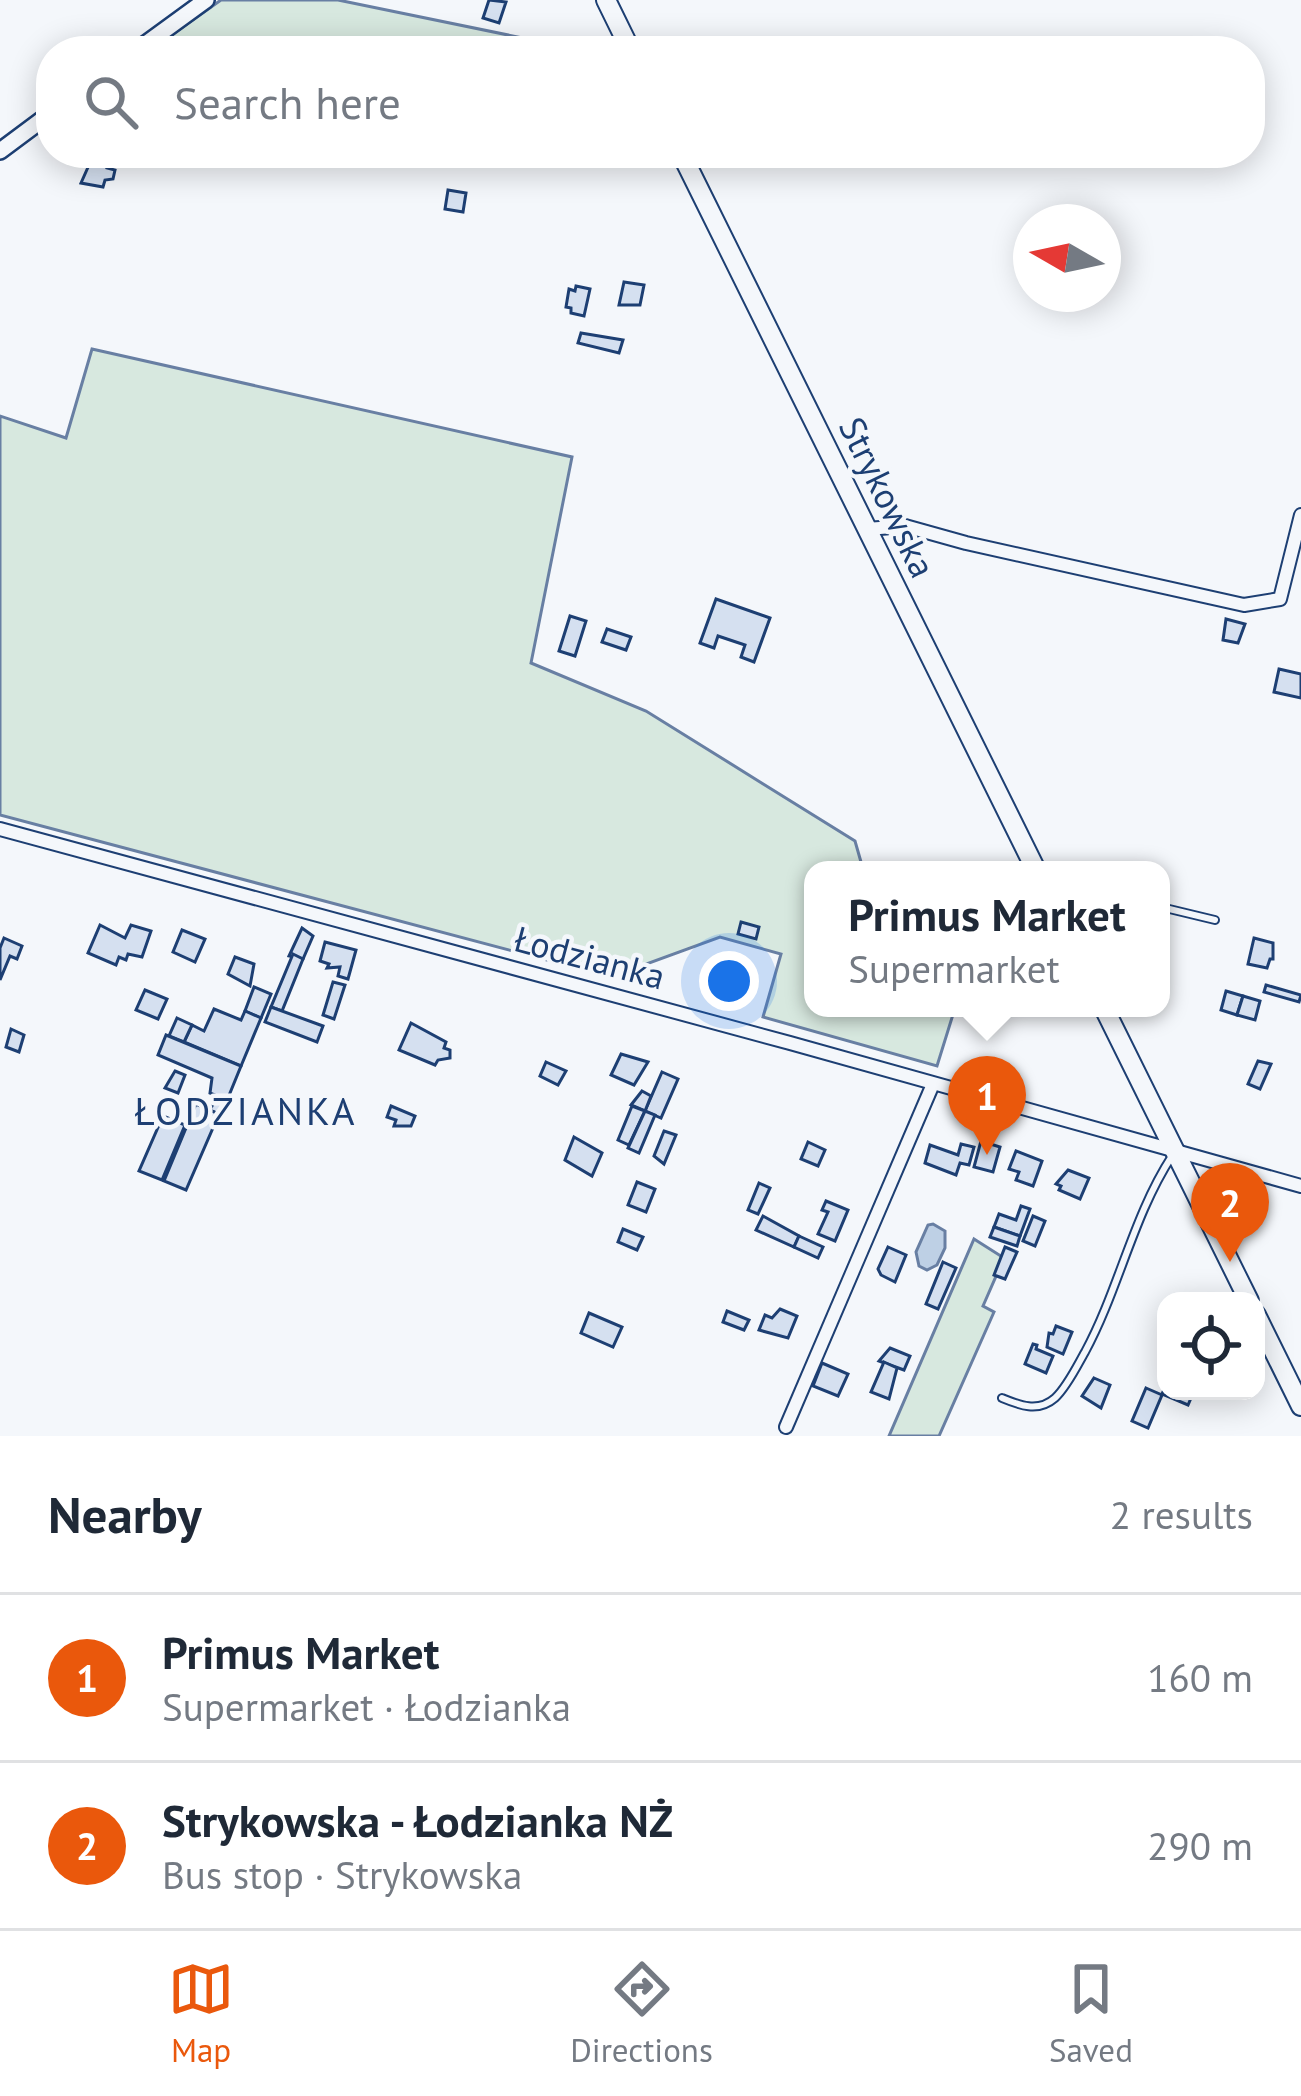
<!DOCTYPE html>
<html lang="en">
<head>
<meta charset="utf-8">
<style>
  :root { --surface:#fff; --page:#f2f2f3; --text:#1f2937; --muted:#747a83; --line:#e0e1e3; --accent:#ea580c }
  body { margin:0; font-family:"PT Sans",sans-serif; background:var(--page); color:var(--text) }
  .controls { position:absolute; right:36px; bottom:36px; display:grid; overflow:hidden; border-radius:24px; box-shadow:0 6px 30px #0003 }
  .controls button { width:108px; height:108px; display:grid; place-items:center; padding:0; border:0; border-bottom:3px solid var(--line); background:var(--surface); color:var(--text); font:60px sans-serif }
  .compass { position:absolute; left:1013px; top:204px; width:108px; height:108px; border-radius:50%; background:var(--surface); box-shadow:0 6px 30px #0003; rotate:279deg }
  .you { position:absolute; left:729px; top:981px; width:42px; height:42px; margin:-30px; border:9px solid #fff; border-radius:50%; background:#1a73e8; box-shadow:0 0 0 18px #1a73e833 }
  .badge { display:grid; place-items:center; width:78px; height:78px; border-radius:50%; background:var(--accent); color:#fff; font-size:39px; font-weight:700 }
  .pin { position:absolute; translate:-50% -99px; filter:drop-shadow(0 3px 6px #0008) }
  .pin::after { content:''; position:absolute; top:63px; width:42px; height:36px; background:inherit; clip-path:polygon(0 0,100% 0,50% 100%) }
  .popup { position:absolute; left:804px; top:861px; width:366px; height:156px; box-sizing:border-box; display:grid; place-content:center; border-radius:24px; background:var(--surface); filter:drop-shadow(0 3px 9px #0005); font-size:39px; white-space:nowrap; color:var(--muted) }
  .popup b { font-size:45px; color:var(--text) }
  .popup::after { content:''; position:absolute; left:50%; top:100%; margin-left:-24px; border:24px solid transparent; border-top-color:var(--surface) }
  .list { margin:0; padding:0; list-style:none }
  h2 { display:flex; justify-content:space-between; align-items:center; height:156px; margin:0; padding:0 48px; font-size:51px }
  h2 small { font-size:39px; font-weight:400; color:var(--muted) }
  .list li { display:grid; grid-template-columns:78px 1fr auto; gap:36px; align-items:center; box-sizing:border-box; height:168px; padding:0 48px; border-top:3px solid var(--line) }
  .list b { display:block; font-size:45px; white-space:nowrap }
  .list p { margin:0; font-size:39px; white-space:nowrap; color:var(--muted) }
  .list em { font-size:39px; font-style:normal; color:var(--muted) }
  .icon { flex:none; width:66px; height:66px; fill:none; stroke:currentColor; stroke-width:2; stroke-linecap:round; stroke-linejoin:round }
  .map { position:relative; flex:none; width:1301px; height:1436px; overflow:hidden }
  .search { position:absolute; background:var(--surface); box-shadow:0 6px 30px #0003; left:36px; right:36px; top:36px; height:132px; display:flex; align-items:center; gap:30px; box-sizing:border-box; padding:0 42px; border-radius:48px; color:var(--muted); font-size:45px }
  .sheet { height:492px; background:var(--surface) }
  nav { display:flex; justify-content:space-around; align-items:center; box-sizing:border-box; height:168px; border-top:3px solid var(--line); background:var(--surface); font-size:33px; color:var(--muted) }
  nav a { display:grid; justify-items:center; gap:6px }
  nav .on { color:var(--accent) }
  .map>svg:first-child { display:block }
  .green { fill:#d7e8df; stroke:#687fa3; stroke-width:3 }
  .water { fill:#bed0e5; stroke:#687fa3; stroke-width:3 }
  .building { fill:#d5e0f0; stroke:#1d3f73; stroke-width:3 }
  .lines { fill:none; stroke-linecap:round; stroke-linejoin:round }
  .service-casing { stroke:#1d3f73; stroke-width:10 }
  .minor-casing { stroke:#1d3f73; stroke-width:16 }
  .tertiary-casing { stroke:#1d3f73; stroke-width:20 }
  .primary-casing { stroke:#1d3f73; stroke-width:22 }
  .service { stroke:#f4f7fb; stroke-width:6 }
  .minor { stroke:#f4f7fb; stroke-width:12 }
  .tertiary { stroke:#f4f7fb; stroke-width:15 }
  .primary { stroke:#f4f7fb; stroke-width:18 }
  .labels { text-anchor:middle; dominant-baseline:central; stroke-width:9; stroke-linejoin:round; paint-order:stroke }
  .street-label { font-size:36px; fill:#1d3f73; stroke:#f4f7fb }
  .neighbourhood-label { font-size:39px; letter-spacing:3px; fill:#1d3f73; stroke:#f4f7fb }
</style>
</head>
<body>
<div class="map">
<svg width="1301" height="1436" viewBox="0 0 1301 1436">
  <rect width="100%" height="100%" fill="#f4f7fb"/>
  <g class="green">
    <polygon points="221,0 338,0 586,51 168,51 153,48"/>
    <polygon points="92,349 572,457 531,663 646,711 855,841 861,862 883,870 813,870 813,1008 955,1008 937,1066 763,1017 781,954 720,937 611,977 0,815 0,416 66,438"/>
    <polygon points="974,1239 1004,1258 983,1306 994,1312 939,1436 889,1436"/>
  </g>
  <polygon class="water" points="933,1224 945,1231 945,1248 937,1265 927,1270 919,1266 916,1252 928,1225"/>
  <g class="building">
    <polygon points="489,0 506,2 499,23 483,18"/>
    <polygon points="93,156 109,160 107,168 115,170 113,179 105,180 103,187 81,183"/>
    <polygon points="448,190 466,193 463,212 445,209"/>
    <polygon points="624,282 644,285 640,305 619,305"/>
    <polygon points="576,286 590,289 584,316 571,313 571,308 566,307 569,289 575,291"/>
    <polygon points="581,333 623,340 619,353 578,343"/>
    <polygon points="716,599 770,618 754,662 741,657 745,645 718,636 714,648 700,643"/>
    <polygon points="570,616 586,621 575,656 559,651"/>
    <polygon points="1226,619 1245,624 1238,643 1223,640"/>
    <polygon points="607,629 631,637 626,650 602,642"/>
    <polygon points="1279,669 1301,674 1301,698 1274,692"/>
    <polygon points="741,922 759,927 756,939 738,934"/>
    <polygon points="100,925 125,938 131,925 151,931 142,957 128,954 126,960 119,957 116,965 88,953"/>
    <polygon points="302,928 313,936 303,959 289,956"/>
    <polygon points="182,930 205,939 195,962 173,952"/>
    <polygon points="4,938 22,946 17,959 10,956 0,980 0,948"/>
    <polygon points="1254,938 1273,943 1273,959 1270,959 1267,968 1248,964"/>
    <polygon points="325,942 356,950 348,979 338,976 340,967 327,968 329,964 320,961"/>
    <polygon points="293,954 303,959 282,1011 271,1007"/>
    <polygon points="235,957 254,964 250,986 228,974"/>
    <polygon points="712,965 746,973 743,988 709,979"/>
    <polygon points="333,982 345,985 334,1019 323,1015"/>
    <polygon points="1266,985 1301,995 1299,1002 1264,992"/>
    <polygon points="254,987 271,994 261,1018 245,1011"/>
    <polygon points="145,990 167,999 158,1019 136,1010"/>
    <polygon points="1226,991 1243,996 1237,1015 1221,1010"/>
    <polygon points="1243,996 1260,1001 1255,1020 1237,1015"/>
    <polygon points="271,1007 323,1026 317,1042 265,1022"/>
    <polygon points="214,1009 241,1020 245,1011 261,1018 241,1066 184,1042 192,1025 204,1031"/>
    <polygon points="177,1018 192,1025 184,1042 169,1036"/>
    <polygon points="411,1023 446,1042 444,1048 450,1050 450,1058 438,1060 435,1065 399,1050"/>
    <polygon points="11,1029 24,1035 19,1052 6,1047"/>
    <polygon points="166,1035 241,1066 221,1115 210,1110 217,1096 210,1093 212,1078 158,1055"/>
    <polygon points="621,1054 648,1062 634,1085 611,1075"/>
    <polygon points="1258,1061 1271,1064 1260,1089 1248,1084"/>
    <polygon points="546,1062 566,1071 558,1085 540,1076"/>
    <polygon points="175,1071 185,1075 178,1093 165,1088"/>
    <polygon points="662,1072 678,1079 661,1118 645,1111"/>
    <polygon points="642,1091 651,1096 645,1111 631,1105"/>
    <polygon points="196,1104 219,1114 186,1190 164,1181"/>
    <polygon points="391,1106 415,1116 411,1126 394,1126 396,1120 387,1117"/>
    <polygon points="632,1106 645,1111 629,1145 618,1140"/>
    <polygon points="645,1111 655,1115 639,1153 628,1148"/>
    <polygon points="163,1116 185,1125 162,1180 139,1171"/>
    <polygon points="664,1131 676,1135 664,1164 654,1156"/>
    <polygon points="574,1137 602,1153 592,1176 565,1160"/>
    <polygon points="981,1141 1000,1147 993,1172 974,1167"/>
    <polygon points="808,1142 825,1150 818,1166 801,1159"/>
    <polygon points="961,1144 974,1147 969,1165 960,1163 956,1175 925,1163 930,1145 958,1155"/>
    <polygon points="1016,1151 1042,1161 1033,1186 1016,1180 1019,1172 1009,1169"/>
    <polygon points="1068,1170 1089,1178 1080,1199 1059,1190 1061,1186 1056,1184"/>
    <polygon points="637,1182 655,1189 646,1212 628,1205"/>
    <polygon points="759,1183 770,1188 758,1214 748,1210"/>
    <polygon points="826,1201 848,1210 835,1241 818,1234 828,1212 822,1210"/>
    <polygon points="1021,1206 1030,1209 1020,1236 994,1227 999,1214 1016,1220"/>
    <polygon points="763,1216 799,1236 794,1247 756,1230"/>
    <polygon points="1033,1216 1045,1221 1035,1246 1023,1241"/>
    <polygon points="994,1227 1020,1236 1017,1246 990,1237"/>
    <polygon points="623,1229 643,1237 637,1250 618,1242"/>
    <polygon points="799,1236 823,1247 818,1258 794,1247"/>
    <polygon points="888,1247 906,1255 895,1282 881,1275 878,1269"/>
    <polygon points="1005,1247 1017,1252 1005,1279 994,1275"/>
    <polygon points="943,1262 956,1268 938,1309 926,1304"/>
    <polygon points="780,1309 797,1316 788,1338 759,1330 765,1315 772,1318"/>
    <polygon points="727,1311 749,1320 744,1330 723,1322"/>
    <polygon points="589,1313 622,1327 613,1347 581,1333"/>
    <polygon points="1056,1326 1072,1332 1063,1354 1047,1347 1049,1333 1053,1334"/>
    <polygon points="1033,1344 1037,1345 1036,1349 1053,1356 1046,1373 1025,1364"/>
    <polygon points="890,1348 910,1356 904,1370 879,1361"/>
    <polygon points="884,1362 897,1368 889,1399 871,1392"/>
    <polygon points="822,1363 848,1374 838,1396 813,1386"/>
    <polygon points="1094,1378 1110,1385 1101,1408 1082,1396"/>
    <polygon points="1166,1385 1166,1391 1194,1391 1188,1405 1162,1394"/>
    <polygon points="1146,1388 1162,1395 1148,1428 1132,1421"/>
  </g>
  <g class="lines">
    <g class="service-casing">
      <g id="service">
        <polyline points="1161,907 1215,920"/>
        <path d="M1002 1398C1019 1405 1038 1413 1055 1398 1067 1387 1077 1366 1085 1352 1119 1289 1133 1216 1172 1156"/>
      </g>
    </g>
    <g class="minor-casing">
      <g id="minor">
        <polyline points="867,529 905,526 966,543 1244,605 1280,599 1301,515"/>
        <polyline points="0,829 790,1043 1301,1186"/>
        <polyline points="786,1427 933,1084"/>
      </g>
    </g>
    <g class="tertiary-casing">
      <g id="tertiary">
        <polyline points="136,51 206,0"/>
        <polyline points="0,151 51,113"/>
      </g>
    </g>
    <g class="primary-casing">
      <g id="primary">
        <polyline points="606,0 631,51"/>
        <polyline points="681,153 1036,870"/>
        <polyline points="1104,1008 1249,1301"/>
        <polyline points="1256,1315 1301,1406"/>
      </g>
    </g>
    <use href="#service" class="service"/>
    <use href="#minor" class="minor"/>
    <use href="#tertiary" class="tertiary"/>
    <use href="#primary" class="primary"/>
  </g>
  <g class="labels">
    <g class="street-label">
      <text transform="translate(888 497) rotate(64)">Strykowska</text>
      <text transform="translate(590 957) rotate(15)">Łodzianka</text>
    </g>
    <g class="neighbourhood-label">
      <text x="246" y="1110">ŁODZIANKA</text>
    </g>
  </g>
</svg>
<div class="controls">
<button><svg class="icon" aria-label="locate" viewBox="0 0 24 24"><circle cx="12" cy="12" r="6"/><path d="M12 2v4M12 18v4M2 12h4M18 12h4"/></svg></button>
</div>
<svg class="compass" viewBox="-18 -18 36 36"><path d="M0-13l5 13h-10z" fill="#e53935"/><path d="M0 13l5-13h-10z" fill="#747a83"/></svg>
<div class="you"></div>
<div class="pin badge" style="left:987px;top:1155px">1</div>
<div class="popup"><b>Primus Market</b>Supermarket</div>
<div class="pin badge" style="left:1230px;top:1262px">2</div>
<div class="search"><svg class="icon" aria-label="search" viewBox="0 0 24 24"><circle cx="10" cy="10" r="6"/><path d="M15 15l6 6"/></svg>Search here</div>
</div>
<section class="sheet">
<h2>Nearby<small>2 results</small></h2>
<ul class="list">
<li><span class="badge">1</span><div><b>Primus Market</b><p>Supermarket · Łodzianka</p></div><em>160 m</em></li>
<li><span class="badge">2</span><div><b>Strykowska - Łodzianka NŻ</b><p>Bus stop · Strykowska</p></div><em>290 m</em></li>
</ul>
</section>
<nav>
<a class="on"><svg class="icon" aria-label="map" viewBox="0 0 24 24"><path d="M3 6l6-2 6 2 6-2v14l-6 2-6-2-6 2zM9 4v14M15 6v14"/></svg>Map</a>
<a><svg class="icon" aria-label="directions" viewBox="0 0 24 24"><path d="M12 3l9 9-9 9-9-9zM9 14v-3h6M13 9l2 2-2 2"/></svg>Directions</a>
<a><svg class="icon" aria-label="saved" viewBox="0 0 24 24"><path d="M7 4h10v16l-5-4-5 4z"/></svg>Saved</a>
</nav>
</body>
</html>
